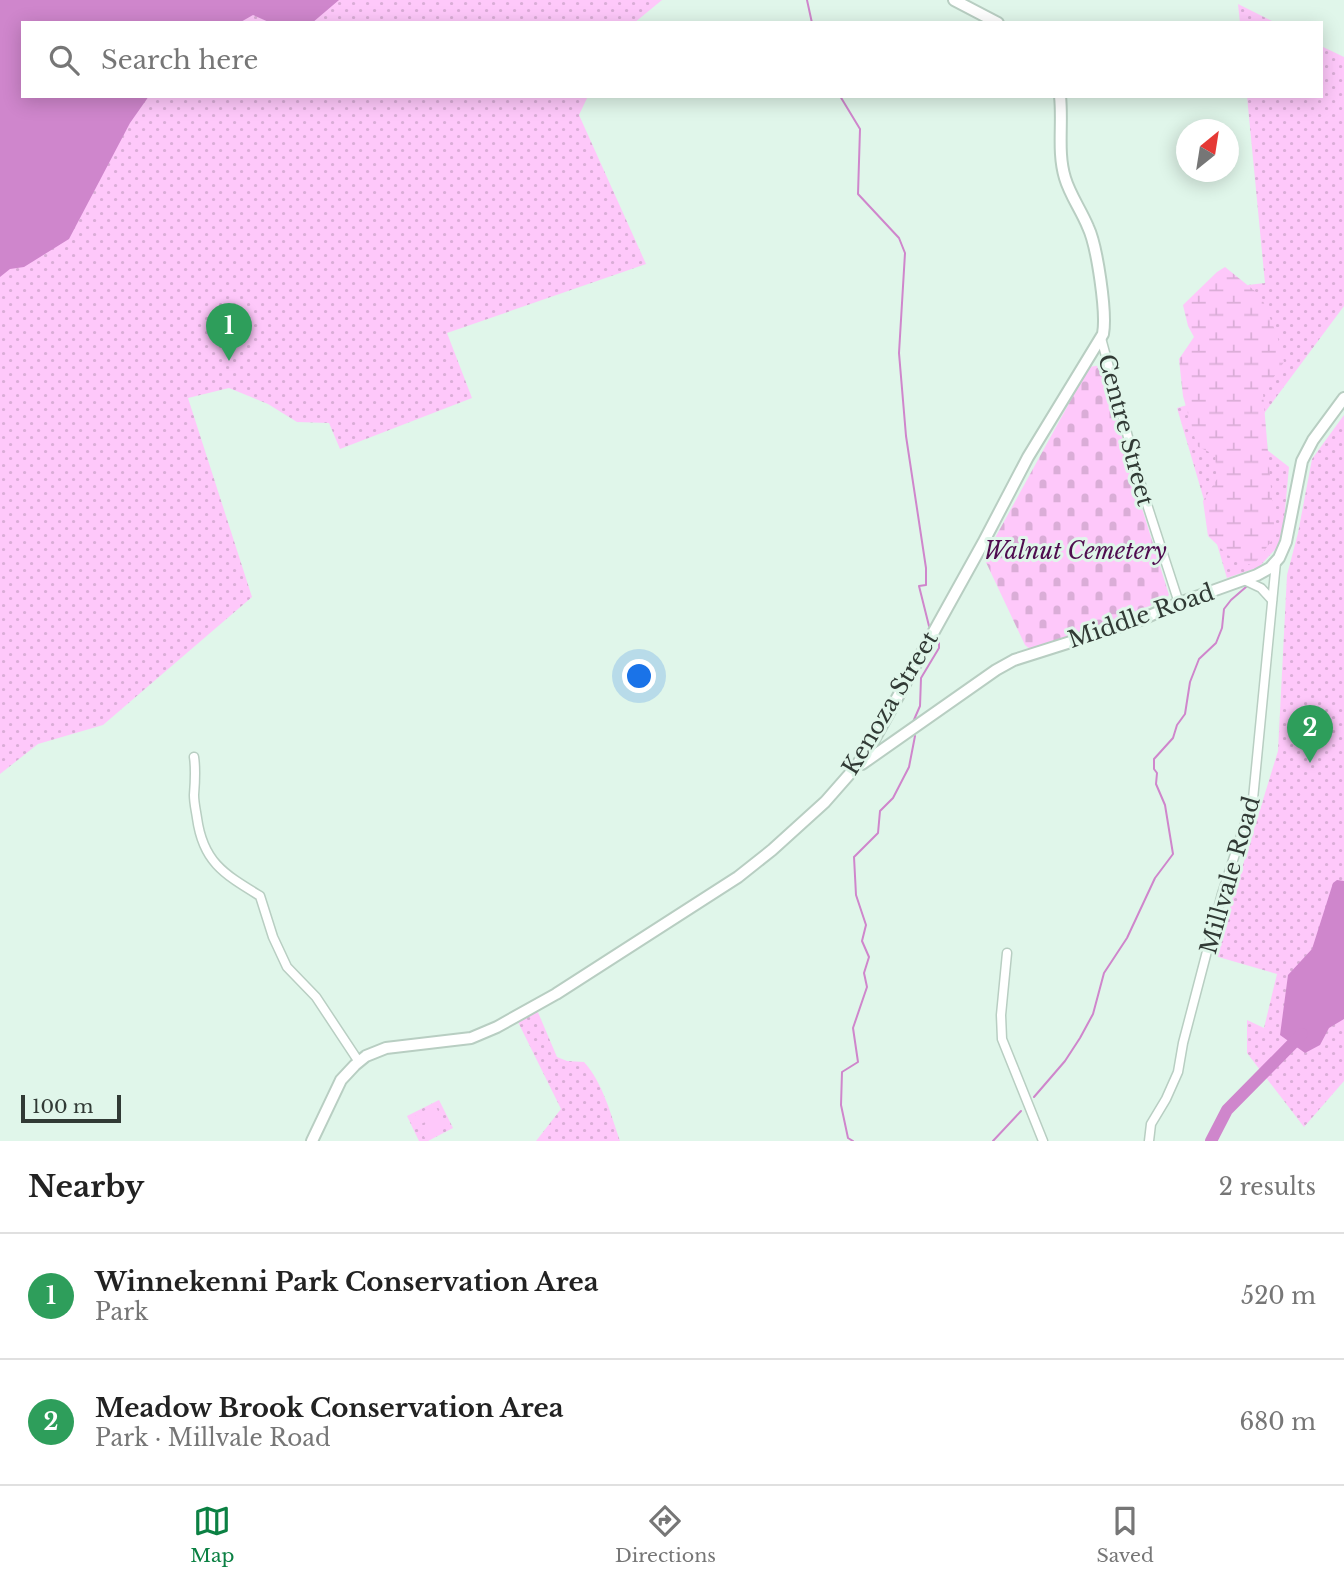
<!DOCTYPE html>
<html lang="en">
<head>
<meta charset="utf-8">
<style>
  :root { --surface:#fff; --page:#f2f2f2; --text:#222; --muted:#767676; --line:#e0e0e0; --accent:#0b8043 }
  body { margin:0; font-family:"Libre Baskerville",serif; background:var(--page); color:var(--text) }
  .compass { position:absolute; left:1176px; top:119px; width:63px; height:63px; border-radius:50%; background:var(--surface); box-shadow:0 4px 18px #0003; rotate:30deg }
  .scale { position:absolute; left:21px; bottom:18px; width:100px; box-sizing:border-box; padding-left:7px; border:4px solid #313a35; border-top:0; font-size:19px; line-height:24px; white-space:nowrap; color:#313a35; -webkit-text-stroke:5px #e0f6ea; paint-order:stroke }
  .you { position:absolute; left:640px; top:677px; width:24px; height:24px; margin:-18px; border:5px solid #fff; border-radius:50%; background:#1a73e8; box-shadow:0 0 0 10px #1a73e833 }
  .badge { display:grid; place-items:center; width:46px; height:46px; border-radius:50%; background:var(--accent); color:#fff; font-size:23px; font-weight:700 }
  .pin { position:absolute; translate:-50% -58px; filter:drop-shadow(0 2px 4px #0008) }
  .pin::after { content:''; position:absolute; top:37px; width:24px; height:21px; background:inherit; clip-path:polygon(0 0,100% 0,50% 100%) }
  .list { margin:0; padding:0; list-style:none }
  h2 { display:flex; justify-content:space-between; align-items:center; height:91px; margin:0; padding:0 28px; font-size:30px }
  h2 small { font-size:23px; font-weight:400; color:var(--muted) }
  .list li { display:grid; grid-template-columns:46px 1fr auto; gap:21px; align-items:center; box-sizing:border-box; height:126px; padding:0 28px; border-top:2px solid var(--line) }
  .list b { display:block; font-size:26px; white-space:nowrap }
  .list p { margin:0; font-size:23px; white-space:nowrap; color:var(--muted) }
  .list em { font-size:23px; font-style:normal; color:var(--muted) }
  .icon { flex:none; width:38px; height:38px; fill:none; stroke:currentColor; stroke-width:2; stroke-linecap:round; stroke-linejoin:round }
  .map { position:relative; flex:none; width:1344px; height:1141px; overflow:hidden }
  .search { position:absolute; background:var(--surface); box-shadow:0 4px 18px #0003; left:21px; right:21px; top:21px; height:77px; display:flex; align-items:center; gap:18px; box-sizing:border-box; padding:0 24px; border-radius:0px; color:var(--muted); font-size:26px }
  .sheet { height:343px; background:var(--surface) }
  nav { display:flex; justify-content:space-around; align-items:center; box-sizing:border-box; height:98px; border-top:2px solid var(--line); background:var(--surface); font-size:19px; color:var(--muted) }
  nav a { display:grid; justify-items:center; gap:4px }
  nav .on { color:var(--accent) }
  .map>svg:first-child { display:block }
  .green { fill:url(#green-dots) }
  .wetland { fill:url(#wetland-marsh) }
  .cemetery { fill:url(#cemetery-stones) }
  .pitch { fill:#fec8fa }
  .water { fill:#cf86cc }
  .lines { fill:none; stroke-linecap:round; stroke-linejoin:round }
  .stream { stroke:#cf86cc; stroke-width:2 }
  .river { stroke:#cf86cc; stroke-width:12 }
  .street-casing { stroke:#b8cec2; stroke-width:11 }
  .secondary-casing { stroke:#b8cec2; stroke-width:14 }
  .street { stroke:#fff; stroke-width:8 }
  .secondary { stroke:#fff; stroke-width:10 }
  .labels { text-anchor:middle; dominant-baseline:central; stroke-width:6; stroke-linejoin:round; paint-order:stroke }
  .street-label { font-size:23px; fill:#313a35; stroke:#e0f6ea }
  .park-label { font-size:23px; font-style:italic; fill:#4f0d4f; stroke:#e0f6ea }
</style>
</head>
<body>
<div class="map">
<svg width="1344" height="1141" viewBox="0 0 1344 1141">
  <defs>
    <pattern id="green-dots" width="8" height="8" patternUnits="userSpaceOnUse" patternTransform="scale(1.75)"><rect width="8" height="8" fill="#fec8fa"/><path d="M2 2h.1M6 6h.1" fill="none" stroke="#daadd7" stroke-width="1.8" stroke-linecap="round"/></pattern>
    <pattern id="wetland-marsh" width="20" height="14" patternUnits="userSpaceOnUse" patternTransform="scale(1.75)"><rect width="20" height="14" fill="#fec8fa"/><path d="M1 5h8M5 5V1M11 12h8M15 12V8" fill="none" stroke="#daadd7"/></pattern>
    <pattern id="cemetery-stones" width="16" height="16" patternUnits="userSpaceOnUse" patternTransform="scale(1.75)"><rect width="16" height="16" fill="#fec8fa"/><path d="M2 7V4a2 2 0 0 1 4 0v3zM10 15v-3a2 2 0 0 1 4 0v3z" fill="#daadd7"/></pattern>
  </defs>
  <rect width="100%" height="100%" fill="#e0f6ea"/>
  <g class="green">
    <polygon points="0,0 662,0 634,23 23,23 23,96 588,96 579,115 646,264 447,333 472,398 340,449 329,423 297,422 268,404 229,388 188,398 252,597 103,725 38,744 0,774"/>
    <polygon points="1238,4 1276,23 1240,23"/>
    <polygon points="1321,46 1344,57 1344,306 1248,435 1289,467 1282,542 1259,567 1227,578 1177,408 1258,384 1248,285 1265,283 1247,96 1321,96"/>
    <polygon points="1344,415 1344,1081 1304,1127 1247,1053 1247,1020 1264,1028 1277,974 1215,956 1278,751 1287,575 1298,533 1312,459"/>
    <path d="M537 1010 557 1057 567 1061 584 1062C603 1083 611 1115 620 1141H536L561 1109 517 1020Z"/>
    <polygon points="439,1100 453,1128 428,1141 419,1141 407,1116"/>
  </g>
  <polygon class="wetland" points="1225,267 1261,296 1277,335 1284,362 1263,393 1275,536 1253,566 1229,556 1208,536 1203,501 1217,479 1215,455 1197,446 1183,396 1179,359 1194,337 1188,326 1183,305 1217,272"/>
  <polygon class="cemetery" points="1102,365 1140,502 1169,595 1163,601 1031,650 1025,645 984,558 1089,367"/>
  <g class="pitch">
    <polygon points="435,1105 440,1115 419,1125 414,1116"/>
    <polygon points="442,1118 446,1128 425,1138 420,1129"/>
  </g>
  <g class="water">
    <polygon points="0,0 339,0 312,23 271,23 253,15 239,23 23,23 23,96 149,96 130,123 69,239 24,267 10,269 0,277"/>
    <polygon points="1337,880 1344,881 1344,1019 1329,1028 1320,1045 1305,1053 1280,1035 1288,975 1312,949 1333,883"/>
  </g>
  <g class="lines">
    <g class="stream">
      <polyline points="807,0 812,23"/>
      <polyline points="840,96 860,129 858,194 899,238 905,253 899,353 906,436 926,568 926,585 919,586 929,626"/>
      <polyline points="913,722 920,706 921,678 939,648 939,636"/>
      <polyline points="1034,1097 1065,1061 1080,1038 1093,1014 1104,973 1127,938 1155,878 1173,854 1165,805 1156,784 1157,773 1154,769 1154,759 1173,738 1177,725 1185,714 1190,682 1199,659 1216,643 1222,628 1224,609 1231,600 1246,587"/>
      <polyline points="853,1141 848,1138 841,1105 842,1072 858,1062 853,1028 867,987 864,973 869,957 862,941 866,925 856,895 854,857 878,833 880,811 893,798 909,767 915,736"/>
      <polyline points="993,1141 1021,1111"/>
    </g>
    <polyline class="river" points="1211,1141 1227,1110 1302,1034"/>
    <g class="street-casing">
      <g id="street">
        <polyline points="1101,338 1143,492 1179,603"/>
        <polyline points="1244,580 1261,588 1272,600"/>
        <path d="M194 757C196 770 195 782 194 795 194 803 196 811 197 818 203 862 224 874 260 896L273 937 287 967 316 997 359 1062"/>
        <polyline points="1007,953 1001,1015 1002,1039 1043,1141"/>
        <polyline points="1149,1141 1151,1124 1166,1099 1178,1072 1183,1043 1222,894 1253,799 1276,562"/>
      </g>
    </g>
    <g class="secondary-casing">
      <g id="secondary">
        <polyline points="954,0 998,23"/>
        <polyline points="862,764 996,670 1014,660 1140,620 1179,603 1257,575 1270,568 1279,558 1286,542 1302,461 1313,440 1344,398"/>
        <path d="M312 1141 341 1080 355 1065 366 1056 386 1048 471 1038 497 1027 556 994 738 877 772 850 825 802 854 769 871 745 983 543 1028 457 1103 334C1107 313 1097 246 1088 227 1081 210 1070 195 1065 178 1057 152 1063 123 1060 96"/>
      </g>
    </g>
    <use href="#street" class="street"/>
    <use href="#secondary" class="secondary"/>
  </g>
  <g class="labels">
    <g class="street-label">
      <text transform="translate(1126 430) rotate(75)">Centre Street</text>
      <text transform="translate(1141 616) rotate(-19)">Middle Road</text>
      <text transform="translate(890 703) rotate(-59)">Kenoza Street</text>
      <text transform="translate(1230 875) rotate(-74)">Millvale Road</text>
    </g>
    <g class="park-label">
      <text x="1075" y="551">Walnut Cemetery</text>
    </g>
  </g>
</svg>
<svg class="compass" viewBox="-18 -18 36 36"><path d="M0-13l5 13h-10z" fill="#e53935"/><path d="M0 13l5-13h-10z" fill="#767676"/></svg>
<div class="scale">100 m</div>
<div class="you"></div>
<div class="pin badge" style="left:229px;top:361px;background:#2e9e5b">1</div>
<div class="pin badge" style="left:1310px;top:763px;background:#2e9e5b">2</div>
<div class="search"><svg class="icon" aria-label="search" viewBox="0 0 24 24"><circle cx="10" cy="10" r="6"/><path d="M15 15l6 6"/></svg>Search here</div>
</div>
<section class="sheet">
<h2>Nearby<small>2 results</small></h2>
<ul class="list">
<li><span class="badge" style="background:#2e9e5b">1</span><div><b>Winnekenni Park Conservation Area</b><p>Park</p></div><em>520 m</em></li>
<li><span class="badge" style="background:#2e9e5b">2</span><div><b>Meadow Brook Conservation Area</b><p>Park · Millvale Road</p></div><em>680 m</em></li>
</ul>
</section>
<nav>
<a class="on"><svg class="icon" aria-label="map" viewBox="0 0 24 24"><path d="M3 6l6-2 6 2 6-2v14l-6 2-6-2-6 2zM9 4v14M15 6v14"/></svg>Map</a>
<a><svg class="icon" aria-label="directions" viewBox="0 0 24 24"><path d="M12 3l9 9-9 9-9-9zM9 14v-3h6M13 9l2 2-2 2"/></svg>Directions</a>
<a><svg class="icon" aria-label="saved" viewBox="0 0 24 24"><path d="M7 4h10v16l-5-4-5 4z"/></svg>Saved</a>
</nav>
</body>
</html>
